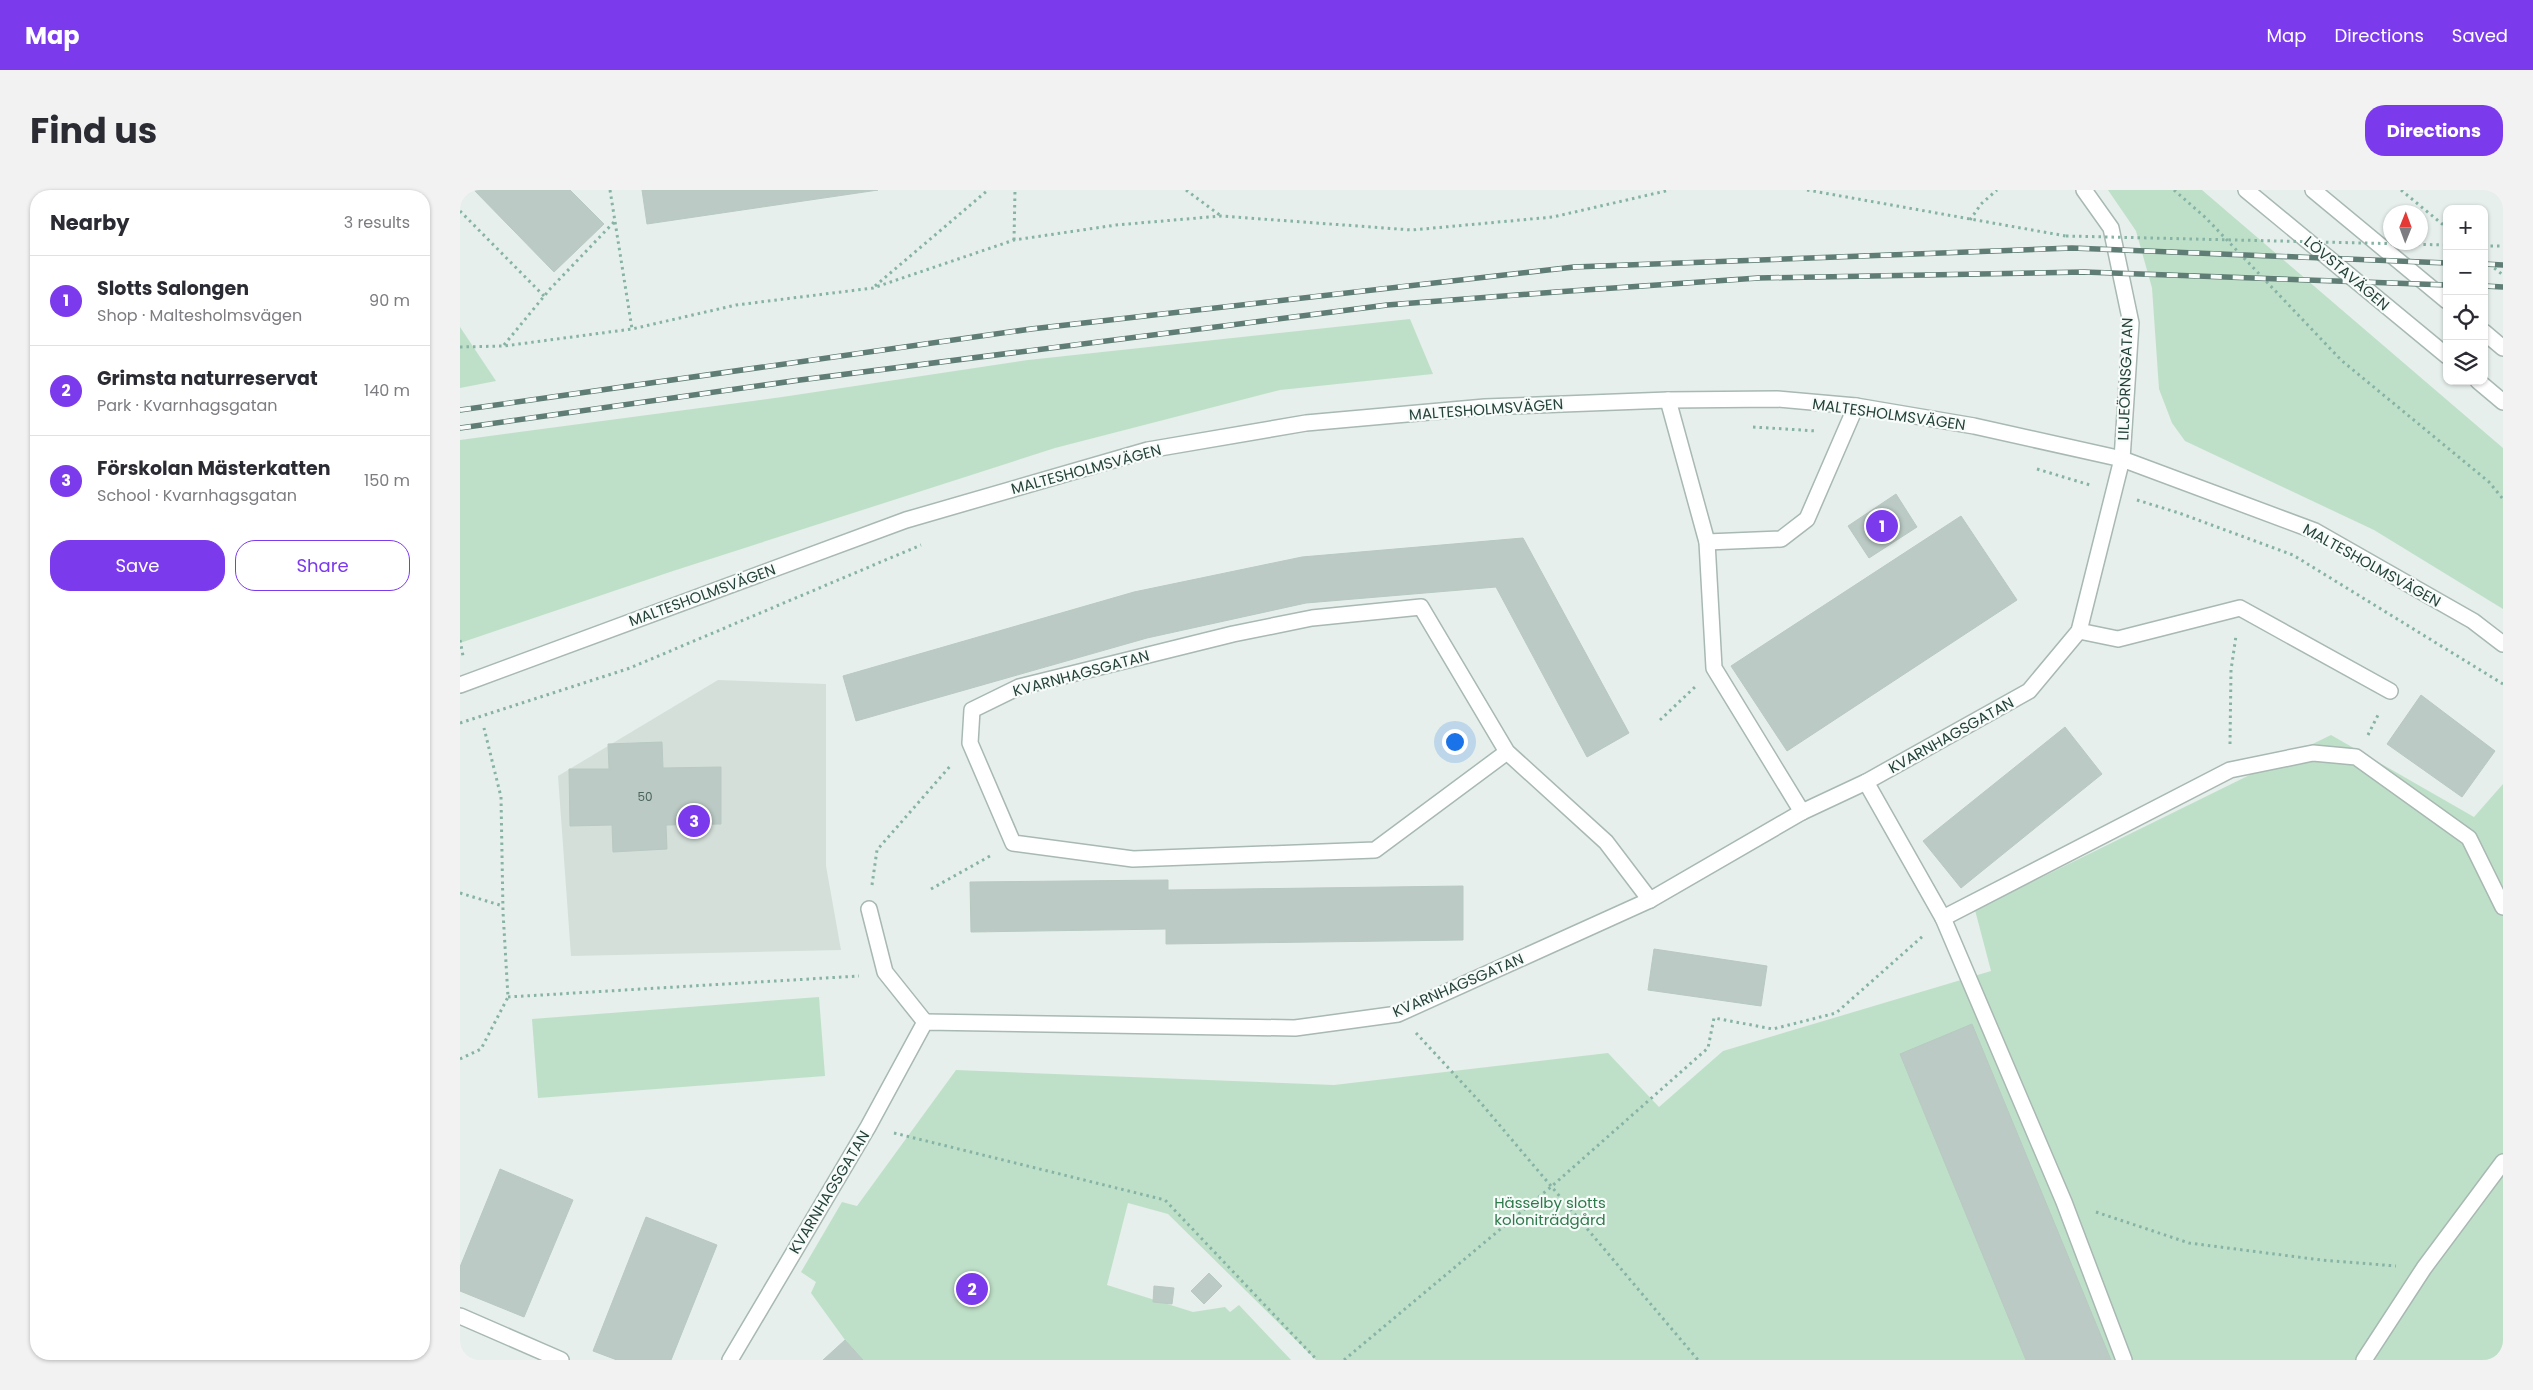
<!DOCTYPE html>
<html lang="en">
<head>
<meta charset="utf-8">
<style>
  :root { --surface:#fff; --page:#f2f2f3; --text:#2b2b33; --muted:#7c7c81; --line:#e1e1e2; --accent:#7c3aed }
  body { margin:0; font-family:Poppins,sans-serif; background:var(--page); color:var(--text) }
  .controls { position:absolute; right:15px; top:15px; display:grid; overflow:hidden; border-radius:10px; box-shadow:0 1px 4px #0004 }
  .controls button { width:45px; height:45px; display:grid; place-items:center; padding:0; border:0; border-bottom:1px solid var(--line); background:var(--surface); color:var(--text); font:25px sans-serif }
  .compass { position:absolute; left:1923px; top:15px; width:45px; height:45px; border-radius:50%; background:var(--surface); box-shadow:0 1px 4px #0004; rotate:1deg }
  .you { position:absolute; left:994px; top:551px; width:18px; height:18px; margin:-12px; border:4px solid #fff; border-radius:50%; background:#1a73e8; box-shadow:0 0 0 8px #1a73e833 }
  .badge { display:grid; place-items:center; width:32px; height:32px; border-radius:50%; background:var(--accent); color:#fff; font-size:16px; font-weight:700 }
  .pin { position:absolute; translate:-50% -50%; border:2px solid #fff; box-shadow:0 1px 5px #0006 }
  .list { margin:0; padding:0; list-style:none }
  h2 { display:flex; justify-content:space-between; align-items:center; height:65px; margin:0; padding:0 20px; font-size:21px }
  h2 small { font-size:16px; font-weight:400; color:var(--muted) }
  .list li { display:grid; grid-template-columns:32px 1fr auto; gap:15px; align-items:center; box-sizing:border-box; height:90px; padding:0 20px; border-top:1px solid var(--line) }
  .list b { display:block; font-size:19px; white-space:nowrap }
  .list p { margin:0; font-size:16px; white-space:nowrap; color:var(--muted) }
  .list em { font-size:16px; font-style:normal; color:var(--muted) }
  .actions { display:flex; gap:10px; padding:15px 20px }
  .actions a { flex:1; padding:11px 0; border:1px solid var(--accent); border-radius:20px; text-align:center; font-size:18px; color:var(--accent) }
  .actions .main { background:var(--accent); color:#fff }
  .icon { flex:none; width:28px; height:28px; fill:none; stroke:currentColor; stroke-width:2; stroke-linecap:round; stroke-linejoin:round }
  .map { position:relative; flex:none; width:2043px; height:1170px; overflow:hidden; border-radius:20px }
  header { display:flex; align-items:center; gap:30px; box-sizing:border-box; height:70px; padding:0 25px; background:var(--accent); color:#fff }
  header strong { font-size:24px }
  nav { display:flex; gap:28px; margin-inline-start:auto; font-size:18px }
  .intro { display:flex; align-items:center; justify-content:space-between; box-sizing:border-box; height:120px; padding:0 30px }
  h1 { margin:0; font-size:35px }
  .button { padding:12px 22px; border-radius:20px; background:var(--accent); color:#fff; font-size:18px; font-weight:700 }
  main { display:flex; gap:30px; padding:0 30px }
  aside { flex:1; background:var(--surface); border-radius:20px; box-shadow:0 1px 4px #0004 }
  .map>svg:first-child { display:block }
  .built { fill:#d4dfda }
  .green { fill:#bfe0c8 }
  .building { fill:#bbcac4; stroke:#b8c9c2 }
  .lines { fill:none; stroke-linecap:round; stroke-linejoin:round }
  .minor-casing { stroke:#a8b8b2; stroke-width:18 }
  .path { stroke:#86b3a5; stroke-width:3; stroke-dasharray:2.5 4; stroke-linecap:butt }
  .minor { stroke:#fff; stroke-width:15 }
  .rail-casing { stroke:#5f7d75; stroke-width:5.5 }
  .rail { stroke:#f7fbf9; stroke-width:4; stroke-dasharray:11; stroke-linecap:butt }
  .path-bridge { stroke:#86b3a5; stroke-width:3; stroke-dasharray:2.5 4; stroke-linecap:butt }
  .labels { text-anchor:middle; dominant-baseline:central; stroke-width:4.5; stroke-linejoin:round; paint-order:stroke }
  .number-label { font-size:12px; fill:#4a645c }
  .street-label { font-size:15px; fill:#24423a; stroke:#f7fbf9 }
  .park-label { font-size:15px; fill:#2d7a4b; stroke:#f7fbf9 }
</style>
</head>
<body>
<header>
<strong>Map</strong>
<nav><a>Map</a><a>Directions</a><a>Saved</a></nav>
</header>
<div class="intro"><h1>Find us</h1><a class="button">Directions</a></div>
<main>
<aside>
<h2>Nearby<small>3 results</small></h2>
<ul class="list">
<li><span class="badge">1</span><div><b>Slotts Salongen</b><p>Shop · Maltesholmsvägen</p></div><em>90 m</em></li>
<li><span class="badge">2</span><div><b>Grimsta naturreservat</b><p>Park · Kvarnhagsgatan</p></div><em>140 m</em></li>
<li><span class="badge">3</span><div><b>Förskolan Mästerkatten</b><p>School · Kvarnhagsgatan</p></div><em>150 m</em></li>
</ul>
<div class="actions"><a class="main">Save</a><a>Share</a></div>
</aside>
<div class="map">
<svg width="2043" height="1170" viewBox="0 0 2043 1170">
  <rect width="100%" height="100%" fill="#e6efeb"/>
  <polygon class="built" points="258,490 366,494 366,676 381,760 111,766 98,586"/>
  <g class="green">
    <polygon points="1648,0 1742,0 2043,258 2043,419 1914,340 1725,251 1712,233 1699,199 1692,98 1676,41"/>
    <polygon points="950,129 973,184 820,200 595,258 213,381 0,453 0,250 322,207 568,170"/>
    <polygon points="0,137 36,191 0,198"/>
    <polygon points="1871,545 2014,627 2043,594 2043,1170 856,1170 708,1024 668,1013 647,1095 733,1122 765,1117 770,1122 779,1115 831,1170 403,1170 385,1150 351,1103 356,1092 341,1082 382,1012 397,1016 496,880 874,895 1148,863 1199,917 1263,861 1531,781 1515,720"/>
    <polygon points="359,807 365,886 78,908 72,829"/>
  </g>
  <g class="building">
    <polygon points="14,0 110,0 144,34 94,82"/>
    <polygon points="182,0 418,0 187,34"/>
    <polygon points="1436,304 1457,337 1409,368 1388,336"/>
    <polygon points="1501,326 1557,410 1327,561 1271,476"/>
    <polygon points="1063,348 1169,543 1127,567 1036,397 846,413 687,448 396,531 383,486 674,402 842,367"/>
    <polygon points="1961,505 2035,561 2002,607 1927,554"/>
    <polygon points="1605,537 1642,584 1501,698 1463,651"/>
    <polygon points="202,552 203,578 261,577 261,634 206,635 207,659 153,662 152,635 110,636 109,579 149,579 148,554"/>
    <polygon points="708,690 708,700 1003,696 1003,750 706,754 706,739 511,742 510,692"/>
    <polygon points="1194,759 1307,776 1301,816 1188,800"/>
    <polygon points="1512,834 1651,1170 1566,1170 1440,864"/>
    <polygon points="40,979 113,1010 64,1127 0,1101 0,1077"/>
    <polygon points="186,1027 257,1055 211,1170 157,1170 133,1161"/>
    <polygon points="749,1083 762,1096 744,1114 731,1101"/>
    <polygon points="694,1096 714,1098 712,1114 693,1112"/>
    <polygon points="385,1150 403,1170 363,1170"/>
  </g>
  <g class="lines">
    <g class="minor-casing">
      <g id="minor">
        <polyline points="1786,0 1987,166"/>
        <polyline points="1853,0 1987,111"/>
        <polyline points="2024,142 2043,158"/>
        <polyline points="2018,191 2043,212"/>
        <polyline points="1208,210 1247,352 1254,478 1342,622"/>
        <polyline points="1247,352 1321,349 1347,329 1396,216"/>
        <polyline points="1619,441 1658,449 1780,418 1930,501"/>
        <polyline points="0,495 446,330 688,260 846,233 1025,217 1208,210 1317,209 1396,216 1514,236 1662,269 1855,341 2013,431 2043,454"/>
        <polyline points="1047,562 915,660 673,669 553,653 510,553 512,520 559,497 773,444 852,428 961,417 1047,562 1146,652 1190,710"/>
        <polyline points="1406,592 1483,728 1770,580 1853,563 1896,567 2009,648 2043,717"/>
        <polyline points="409,719 425,782 465,832"/>
        <polyline points="1483,728 1604,1012 1664,1170"/>
        <polyline points="0,1126 101,1170"/>
        <polyline points="270,1170 408,937 465,832 835,838 938,824 1190,710 1342,622 1406,592 1569,501 1619,441 1662,269 1671,133 1651,38 1624,0"/>
        <polyline points="1904,1170 1964,1078 2043,972"/>
      </g>
    </g>
    <g class="path">
      <polyline points="150,0 172,139"/>
      <polyline points="726,0 761,26"/>
      <polyline points="1347,0 1606,46"/>
      <polyline points="1714,0 1746,28 1881,170 2029,292 2043,309"/>
      <polyline points="1941,0 1987,38"/>
      <polyline points="0,21 84,106"/>
      <polyline points="1510,30 1521,14 1537,0"/>
      <polyline points="554,50 555,0"/>
      <polyline points="2024,56 2043,56"/>
      <polyline points="2024,70 2043,85"/>
      <polyline points="415,96 528,0"/>
      <polyline points="44,155 90,99 155,31"/>
      <polyline points="0,157 44,156 172,139 276,115 413,98 554,50 656,35 761,26 952,40 1093,27 1210,0"/>
      <polyline points="1293,237 1357,241"/>
      <polyline points="1577,279 1630,295"/>
      <polyline points="1677,310 1719,323 1833,365 2043,494"/>
      <polyline points="0,450 3,466"/>
      <polyline points="1200,530 1236,496"/>
      <polyline points="0,533 170,478 461,355"/>
      <polyline points="1908,545 1919,523"/>
      <polyline points="1770,554 1771,480 1776,446"/>
      <polyline points="412,695 417,660 492,574"/>
      <polyline points="471,699 530,666"/>
      <polyline points="0,703 43,716"/>
      <polyline points="48,807 399,786"/>
      <polyline points="956,843 1020,912 1238,1170"/>
      <polyline points="0,869 21,859 48,807 43,722 41,607 24,538"/>
      <polyline points="434,943 705,1010 857,1170"/>
      <polyline points="1636,1022 1729,1053 1861,1070 1936,1076"/>
      <polyline points="884,1170 1092,996 1248,858 1254,828 1313,839 1376,823 1464,745"/>
    </g>
    <use href="#minor" class="minor"/>
    <g class="rail-casing">
      <g id="rail">
        <polyline points="2024,74 2043,75"/>
        <polyline points="2024,96 2043,97"/>
        <polyline points="0,220 571,139 1114,77 1612,58 1987,73"/>
        <polyline points="0,238 340,190 927,115 1096,102 1298,88 1624,82 1987,95"/>
      </g>
    </g>
    <use href="#rail" class="rail"/>
    <polyline class="path-bridge" points="1606,46 1987,55"/>
  </g>
  <g class="labels">
    <g class="number-label">
      <text x="185" y="606">50</text>
    </g>
    <g class="street-label">
      <text transform="translate(1887 83) rotate(40)">LÖVSTAVÄGEN</text>
      <text transform="translate(1665 189) rotate(-88)">LILJEÖRNSGATAN</text>
      <text transform="translate(1026 219) rotate(-4)">MALTESHOLMSVÄGEN</text>
      <text transform="translate(1429 224) rotate(8)">MALTESHOLMSVÄGEN</text>
      <text transform="translate(626 279) rotate(-15)">MALTESHOLMSVÄGEN</text>
      <text transform="translate(1912 375) rotate(29)">MALTESHOLMSVÄGEN</text>
      <text transform="translate(242 405) rotate(-20)">MALTESHOLMSVÄGEN</text>
      <text transform="translate(621 483) rotate(-15)">KVARNHAGSGATAN</text>
      <text transform="translate(1491 545) rotate(-29)">KVARNHAGSGATAN</text>
      <text transform="translate(998 795) rotate(-23)">KVARNHAGSGATAN</text>
      <text transform="translate(369 1002) rotate(-59)">KVARNHAGSGATAN</text>
    </g>
    <g class="park-label">
      <text x="1090" y="1012">Hässelby slotts<tspan x="1090" dy="17">koloniträdgård</tspan></text>
    </g>
  </g>
</svg>
<div class="controls">
<button>+</button>
<button>−</button>
<button><svg class="icon" aria-label="locate" viewBox="0 0 24 24"><circle cx="12" cy="12" r="6"/><path d="M12 2v4M12 18v4M2 12h4M18 12h4"/></svg></button>
<button><svg class="icon" aria-label="layers" viewBox="0 0 24 24"><path d="M12 4l9 5-9 5-9-5zM3 14l9 5 9-5"/></svg></button>
</div>
<svg class="compass" viewBox="-18 -18 36 36"><path d="M0-13l5 13h-10z" fill="#e53935"/><path d="M0 13l5-13h-10z" fill="#7c7c81"/></svg>
<div class="you"></div>
<div class="pin badge" style="left:1422px;top:336px">1</div>
<div class="pin badge" style="left:512px;top:1099px">2</div>
<div class="pin badge" style="left:234px;top:631px">3</div>
</div>
</main>
</body>
</html>
